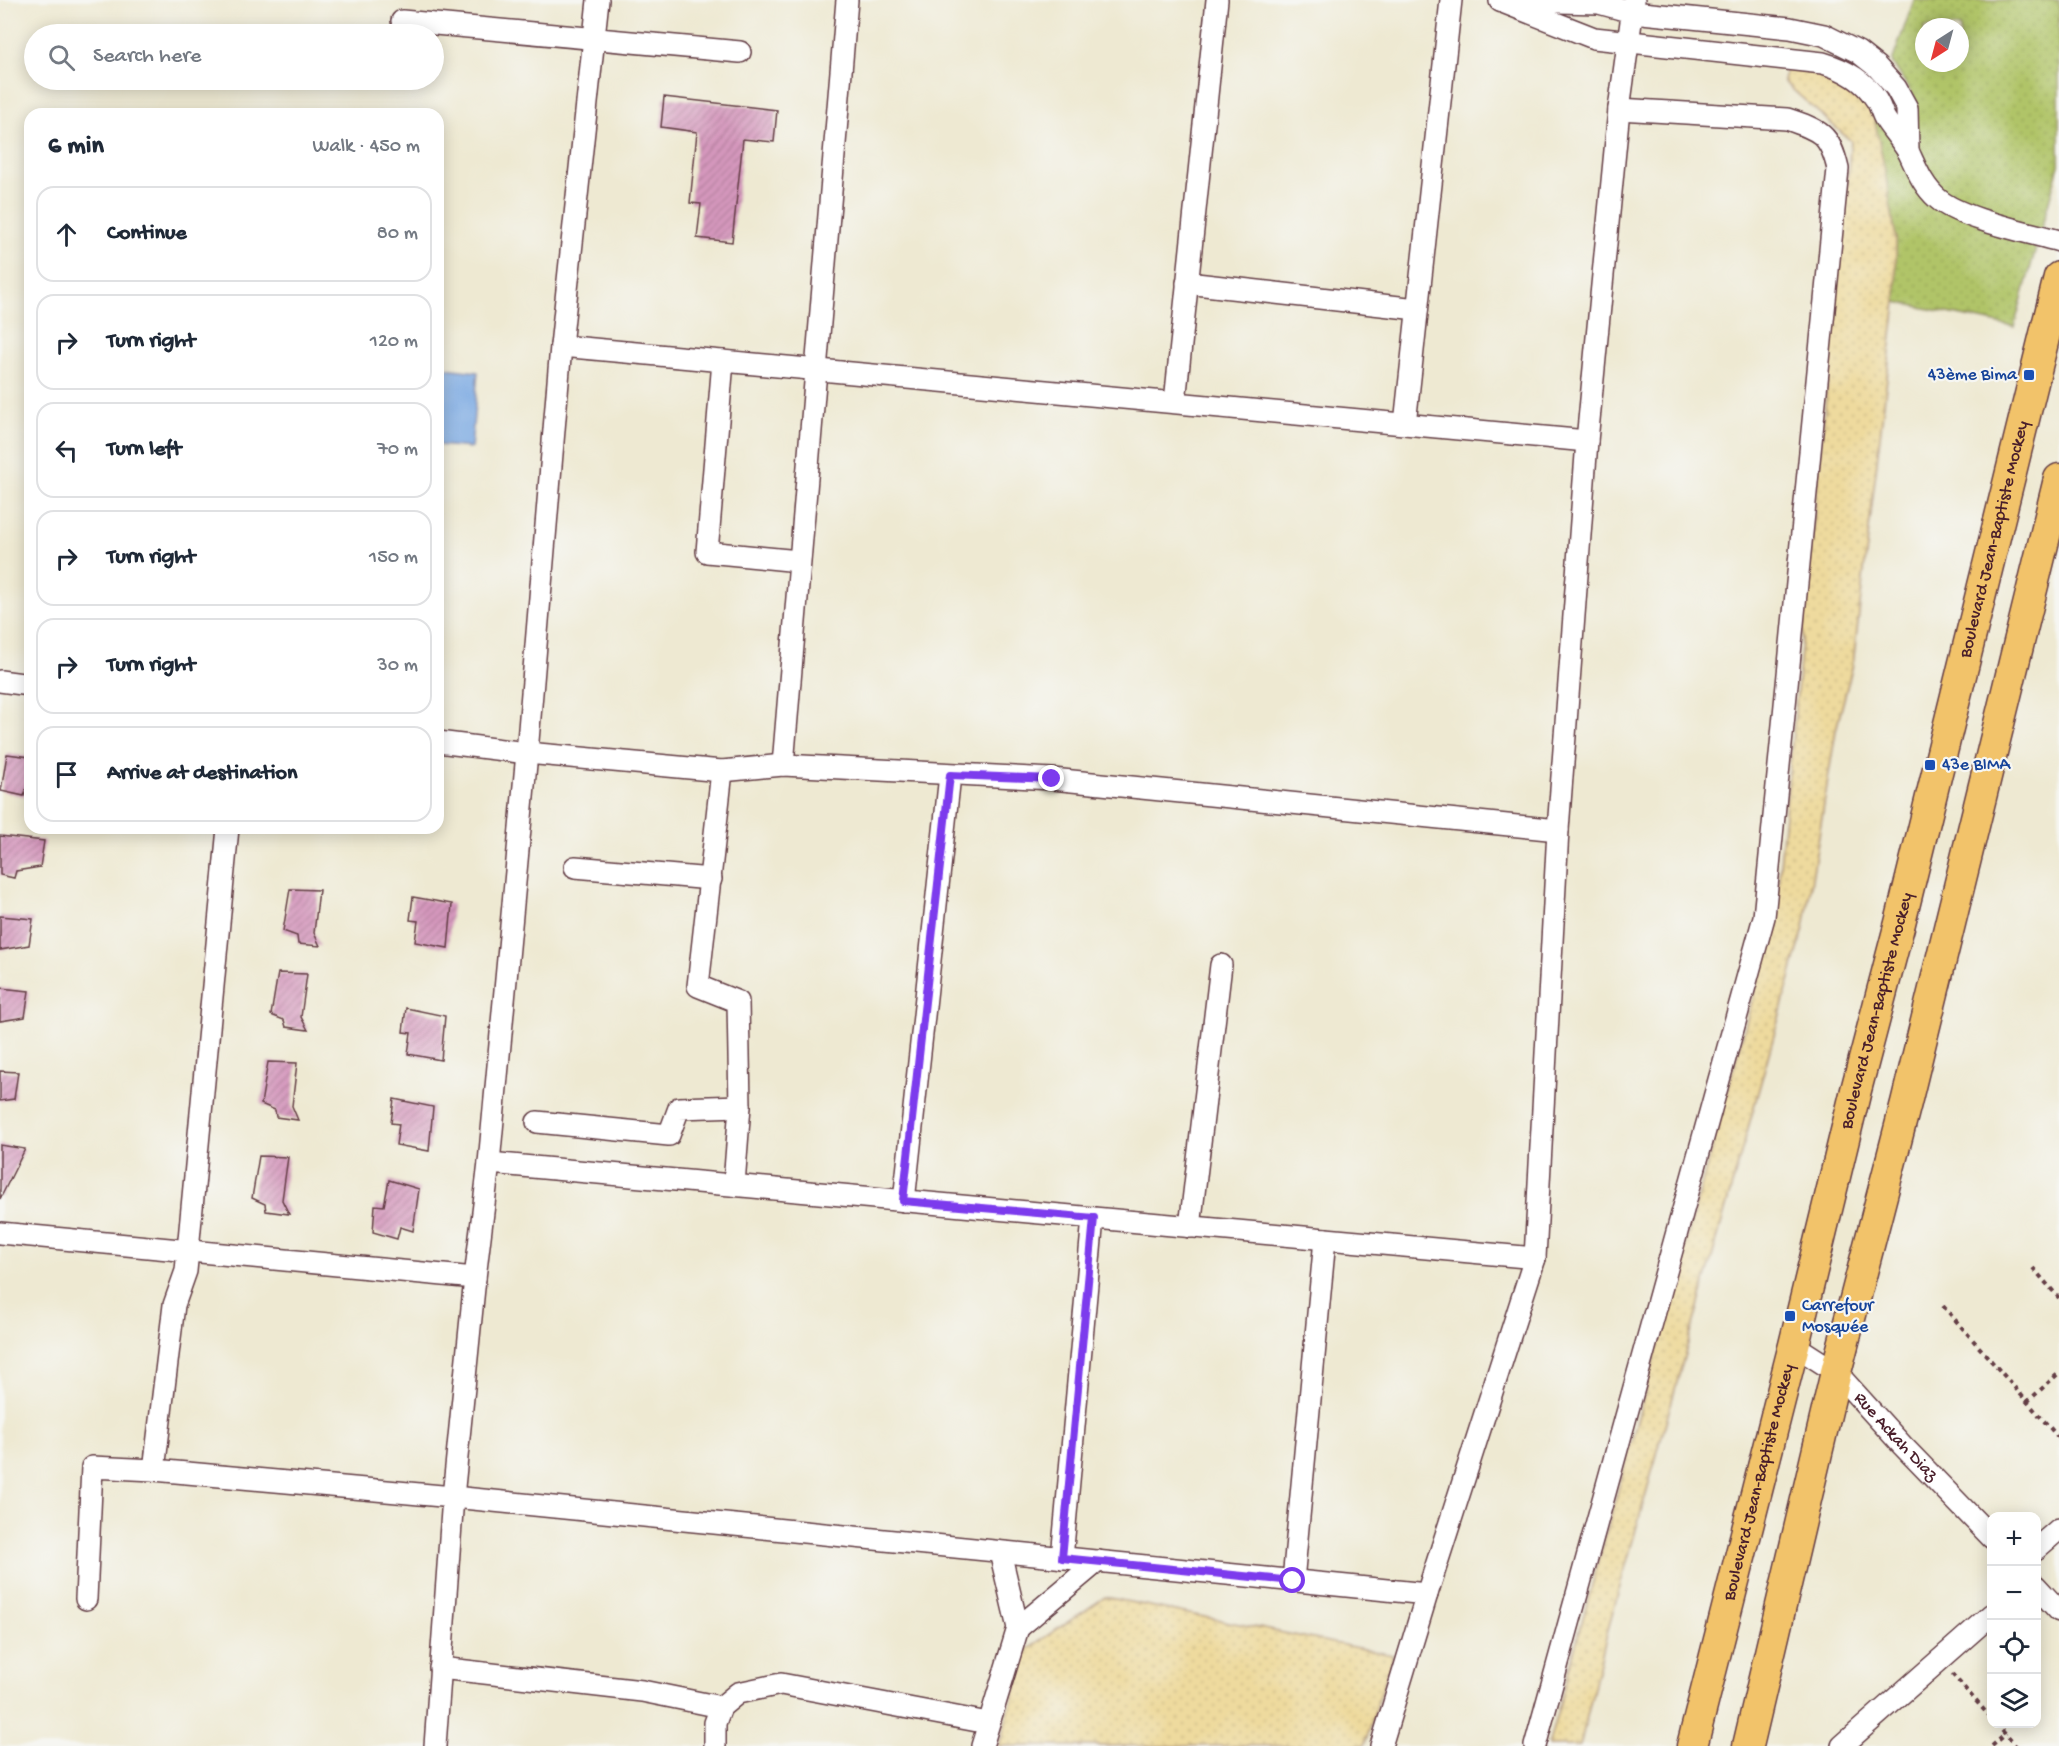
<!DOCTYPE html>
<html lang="en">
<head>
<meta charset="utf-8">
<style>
  :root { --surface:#fff; --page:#f2f2f3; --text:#1f2937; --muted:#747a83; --line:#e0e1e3 }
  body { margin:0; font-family:"Gochi Hand",sans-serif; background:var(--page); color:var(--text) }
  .controls { position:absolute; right:18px; bottom:18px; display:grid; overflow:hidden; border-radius:12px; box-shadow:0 3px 15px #0003 }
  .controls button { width:54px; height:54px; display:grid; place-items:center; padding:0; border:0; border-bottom:2px solid var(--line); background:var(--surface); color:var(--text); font:30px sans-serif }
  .compass { position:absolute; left:1915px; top:18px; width:54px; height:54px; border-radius:50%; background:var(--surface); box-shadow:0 3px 15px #0003; rotate:216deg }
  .stop { position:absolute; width:18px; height:18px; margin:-14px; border:4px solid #7c3aed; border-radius:50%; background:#fff }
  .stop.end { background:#7c3aed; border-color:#fff; box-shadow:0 2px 6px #0008 }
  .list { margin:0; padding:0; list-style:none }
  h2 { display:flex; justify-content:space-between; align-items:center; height:78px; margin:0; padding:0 24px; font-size:26px }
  h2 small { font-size:20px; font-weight:400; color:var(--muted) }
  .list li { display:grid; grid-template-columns:39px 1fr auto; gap:18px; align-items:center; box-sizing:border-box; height:96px; margin:0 12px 12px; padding:0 12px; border:2px solid var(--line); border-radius:18px }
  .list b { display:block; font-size:22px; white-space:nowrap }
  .list em { font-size:20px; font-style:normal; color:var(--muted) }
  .icon { flex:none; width:33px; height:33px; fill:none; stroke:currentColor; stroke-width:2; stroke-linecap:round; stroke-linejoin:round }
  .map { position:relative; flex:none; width:2059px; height:1746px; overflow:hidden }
  .search { position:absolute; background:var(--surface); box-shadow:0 3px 15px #0003; left:24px; top:24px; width:420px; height:66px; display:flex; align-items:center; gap:15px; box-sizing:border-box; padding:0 21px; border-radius:33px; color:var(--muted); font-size:22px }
  .panel { position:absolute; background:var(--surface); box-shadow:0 3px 15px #0003; left:24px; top:108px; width:420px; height:726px; border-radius:18px }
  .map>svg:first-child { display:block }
  .grass { fill:url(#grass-dots); stroke:#7d724a; stroke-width:1.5; fill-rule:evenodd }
  .sand { fill:url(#sand-dots); stroke:#9c7c64; stroke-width:1.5 }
  .water { fill:#78a7e2; stroke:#616386; stroke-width:1.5 }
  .building { fill:url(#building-hatch) }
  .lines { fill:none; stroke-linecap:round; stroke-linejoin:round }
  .minor-casing { stroke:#633d44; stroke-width:24 }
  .highway-casing { stroke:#633d44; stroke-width:33 }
  .path { stroke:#633d44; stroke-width:4; stroke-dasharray:4.5 4.5; stroke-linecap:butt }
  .minor { stroke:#fff; stroke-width:21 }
  .highway { stroke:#f2c36a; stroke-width:30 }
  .route { stroke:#7c3aed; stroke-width:8 }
  .transit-dot { fill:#1a4fb4; stroke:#f6f6f2; stroke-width:2 }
  .labels { text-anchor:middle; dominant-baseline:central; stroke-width:4.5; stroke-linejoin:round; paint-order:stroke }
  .transit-label { font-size:18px; fill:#164399; stroke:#f6f6f2; text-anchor:start }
  .street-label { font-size:18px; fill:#4a1f2b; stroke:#f6f6f2 }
</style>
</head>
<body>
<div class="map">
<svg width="2059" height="1746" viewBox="0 0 2059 1746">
  <defs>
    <pattern id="grass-dots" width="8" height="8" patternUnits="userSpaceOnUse" patternTransform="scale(1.5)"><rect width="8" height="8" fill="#b0c468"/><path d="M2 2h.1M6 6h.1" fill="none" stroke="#99a85a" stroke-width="1.8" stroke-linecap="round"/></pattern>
    <pattern id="sand-dots" width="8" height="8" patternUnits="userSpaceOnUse" patternTransform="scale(1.5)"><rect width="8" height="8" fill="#eeda9e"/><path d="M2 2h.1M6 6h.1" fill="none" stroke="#cebb88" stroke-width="1.8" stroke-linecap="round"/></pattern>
    <pattern id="building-hatch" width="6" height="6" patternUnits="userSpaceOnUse" patternTransform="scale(1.5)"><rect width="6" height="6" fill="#d598bd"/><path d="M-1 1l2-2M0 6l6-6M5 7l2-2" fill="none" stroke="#af7b9a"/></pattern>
  </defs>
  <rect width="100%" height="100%" fill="#f6f6f2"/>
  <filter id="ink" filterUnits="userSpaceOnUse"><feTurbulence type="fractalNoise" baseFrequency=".0167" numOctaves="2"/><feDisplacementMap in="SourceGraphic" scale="12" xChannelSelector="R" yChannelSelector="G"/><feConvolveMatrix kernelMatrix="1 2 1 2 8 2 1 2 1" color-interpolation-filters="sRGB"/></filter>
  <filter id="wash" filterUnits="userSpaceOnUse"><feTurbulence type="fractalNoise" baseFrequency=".008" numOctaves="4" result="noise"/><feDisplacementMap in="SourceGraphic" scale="24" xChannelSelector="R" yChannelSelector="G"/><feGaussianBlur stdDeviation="1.35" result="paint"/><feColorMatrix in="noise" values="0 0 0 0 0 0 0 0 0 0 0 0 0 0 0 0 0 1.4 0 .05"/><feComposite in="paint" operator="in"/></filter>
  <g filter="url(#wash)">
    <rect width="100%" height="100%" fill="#eee9d2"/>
    <path class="grass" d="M1914 0H2059V165L2014 327 1896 302V238L1874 117 1907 108 1917 102 1892 62ZM1924 27H1960V63H1924Z"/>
    <g class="sand">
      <polygon points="1786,65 1845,79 1869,103 1874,117 1884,166 1896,238 1896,302 1853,664 1836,730 1804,928 1607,1633 1580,1746 1548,1746 1775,917 1851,141 1784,82"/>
      <polygon points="1105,1597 1393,1655 1364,1746 999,1746 1026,1650"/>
    </g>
    <polygon class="water" points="445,368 478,372 471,448 438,445"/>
    <g id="blocks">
      <g class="building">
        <polygon points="664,97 777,110 774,142 743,139 732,242 697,238 701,204 690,203 697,132 661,127"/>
        <polygon points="7,754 30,757 30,788 26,789 24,796 1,791"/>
        <polygon points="0,836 44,841 40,867 16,871 14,878 0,875"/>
        <polygon points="290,889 319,890 314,933 320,946 298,944 297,936 283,931"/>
        <polygon points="413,897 452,904 448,948 415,942 418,921 410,920"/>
        <polygon points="0,916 33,919 29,945 0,950"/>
        <polygon points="278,973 307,974 301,1017 308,1030 286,1027 284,1020 271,1015"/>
        <polygon points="0,988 29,991 25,1017 0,1021"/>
        <polygon points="406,1008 445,1016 441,1060 408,1054 411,1033 403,1032"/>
        <polygon points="268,1062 297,1063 292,1106 298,1120 276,1117 275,1110 261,1104"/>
        <polygon points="0,1071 18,1072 14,1099 0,1101"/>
        <polygon points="394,1099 433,1107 429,1151 396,1145 399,1124 391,1123"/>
        <polygon points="0,1145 25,1149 0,1199"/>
        <polygon points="259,1156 288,1157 282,1200 289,1214 266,1211 265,1204 252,1198"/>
        <polygon points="389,1180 419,1189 413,1231 400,1227 397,1239 373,1232 375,1205 384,1206"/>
      </g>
    </g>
  </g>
  <g filter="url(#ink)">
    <use href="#blocks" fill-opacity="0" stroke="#633d44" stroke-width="1.5"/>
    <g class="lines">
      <g class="minor-casing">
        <g id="minor">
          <path d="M1500 1 1594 38 1823 63C1843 69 1864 80 1875 98 1880 104 1881 112 1885 119 1892 130 1902 141 1909 153 1917 170 1923 186 1938 199 1961 219 2028 232 2059 241"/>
          <polyline points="1515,1 1599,3 1632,12 1790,28 1824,35 1858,52 1877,67 1896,88 1907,108 1908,151"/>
          <polyline points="402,21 740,52"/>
          <polyline points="1187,283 1417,309"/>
          <polyline points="561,346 1587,441"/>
          <polyline points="723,361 707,552 799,561"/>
          <polyline points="1175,402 1217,0"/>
          <polyline points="1405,424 1451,0"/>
          <polyline points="0,681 30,685"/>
          <polyline points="438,742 527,753 722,771 783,765 1052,779 1558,830"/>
          <polyline points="783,765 847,0"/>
          <polyline points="722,771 698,986 738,1002 740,1106 734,1184"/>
          <polyline points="575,867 711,879"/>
          <polyline points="537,1122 669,1135 679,1108 740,1106"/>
          <polyline points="489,1163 1535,1258"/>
          <polyline points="904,1201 950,775"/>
          <polyline points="1190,1227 1221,965"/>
          <polyline points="0,1233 475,1278"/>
          <path id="s1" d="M1794 1345 1836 1372 1902 1445 1992 1538"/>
          <polyline points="154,1470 174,1305 186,1271 228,828"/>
          <polyline points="2036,1549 2059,1529"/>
          <polyline points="1062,1558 1093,1218"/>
          <polyline points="1293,1581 1325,1239"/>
          <polyline points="2036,1586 2059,1611"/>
          <polyline points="86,1599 92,1467 154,1470 453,1497 1427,1594"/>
          <polyline points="1018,1628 1098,1561"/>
          <polyline points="440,1668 642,1691 721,1707"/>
          <polyline points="435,1746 453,1497 475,1278 489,1163 527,753 561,346 598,0"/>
          <polyline points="715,1746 715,1723 721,1707 738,1693 781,1684 988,1723"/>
          <polyline points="982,1746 1018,1628 1000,1552"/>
          <polyline points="1381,1746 1427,1594 1535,1258 1558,830 1587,441 1619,109 1634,0"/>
          <path d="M1535 1746 1764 917 1838 169C1830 134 1820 130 1787 119L1619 109"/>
          <polyline points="1842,1746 1992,1614"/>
        </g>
      </g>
      <g class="highway-casing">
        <g id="highway">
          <path id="s2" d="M1692 1746 1794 1345 1856 1090 1900 923 2059 277"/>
          <polyline points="1748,1746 1836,1372 1906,1103 2059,479"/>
        </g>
      </g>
      <g class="path">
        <polyline points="2033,1268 2059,1298"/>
        <polyline points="1943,1306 2059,1438"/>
        <polyline points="2027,1402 2059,1373"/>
        <polyline points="1952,1674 1992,1719"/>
        <polyline points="1996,1724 2016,1746"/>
        <polyline points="1992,1746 2006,1734"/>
      </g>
      <use href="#minor" class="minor"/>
      <use href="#highway" class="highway"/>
    </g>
  </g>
  <g class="lines" filter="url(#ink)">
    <polyline class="route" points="1052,779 950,775 903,1201 1094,1218 1062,1558 1293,1581"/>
  </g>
  <g class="transit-dot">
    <rect x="2023" y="369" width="12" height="12" rx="3"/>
    <rect x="1924" y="759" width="12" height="12" rx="3"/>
    <rect x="1784" y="1310" width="12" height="12" rx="3"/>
  </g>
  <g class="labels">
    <g class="transit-label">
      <text x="2017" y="375" text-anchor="end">43ème Bima</text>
      <text x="1942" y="765">43e BIMA</text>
      <text x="1802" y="1306">Carrefour<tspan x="1802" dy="21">Mosquée</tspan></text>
    </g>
    <g class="street-label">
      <text stroke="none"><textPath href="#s2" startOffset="1244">Boulevard Jean-Baptiste Mockey</textPath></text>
      <text stroke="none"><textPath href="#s2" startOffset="758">Boulevard Jean-Baptiste Mockey</textPath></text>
      <text stroke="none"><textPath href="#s1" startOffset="138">Rue Ackah Diaz</textPath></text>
      <text stroke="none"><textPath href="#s2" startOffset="272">Boulevard Jean-Baptiste Mockey</textPath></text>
    </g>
  </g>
</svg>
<div class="controls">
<button>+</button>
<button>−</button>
<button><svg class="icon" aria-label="locate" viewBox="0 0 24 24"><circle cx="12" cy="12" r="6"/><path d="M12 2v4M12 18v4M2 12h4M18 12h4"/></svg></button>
<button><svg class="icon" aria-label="layers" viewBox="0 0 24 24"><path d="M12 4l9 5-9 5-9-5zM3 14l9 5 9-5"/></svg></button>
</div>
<svg class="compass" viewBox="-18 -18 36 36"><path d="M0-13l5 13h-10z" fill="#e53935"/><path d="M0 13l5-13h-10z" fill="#747a83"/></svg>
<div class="stop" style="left:1293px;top:1581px"></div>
<div class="stop end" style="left:1052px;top:779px"></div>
<div class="search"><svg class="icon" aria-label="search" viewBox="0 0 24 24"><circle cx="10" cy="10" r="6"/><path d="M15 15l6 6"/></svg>Search here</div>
<section class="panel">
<h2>6 min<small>Walk · 450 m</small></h2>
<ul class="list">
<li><svg class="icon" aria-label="ahead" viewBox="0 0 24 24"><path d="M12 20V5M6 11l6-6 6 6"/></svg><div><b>Continue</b></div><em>80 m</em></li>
<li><svg class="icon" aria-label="right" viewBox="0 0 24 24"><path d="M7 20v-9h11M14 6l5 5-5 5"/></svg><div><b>Turn right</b></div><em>120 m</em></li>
<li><svg class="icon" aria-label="left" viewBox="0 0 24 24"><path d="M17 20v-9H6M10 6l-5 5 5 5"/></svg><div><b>Turn left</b></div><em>70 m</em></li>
<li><svg class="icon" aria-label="right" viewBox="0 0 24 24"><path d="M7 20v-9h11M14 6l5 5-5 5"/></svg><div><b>Turn right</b></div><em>150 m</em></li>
<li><svg class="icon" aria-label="right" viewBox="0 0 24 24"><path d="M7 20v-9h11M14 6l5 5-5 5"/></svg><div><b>Turn right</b></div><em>30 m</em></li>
<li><svg class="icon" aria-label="arrive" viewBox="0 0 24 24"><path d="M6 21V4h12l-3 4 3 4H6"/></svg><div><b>Arrive at destination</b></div></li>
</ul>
</section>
</div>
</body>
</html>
